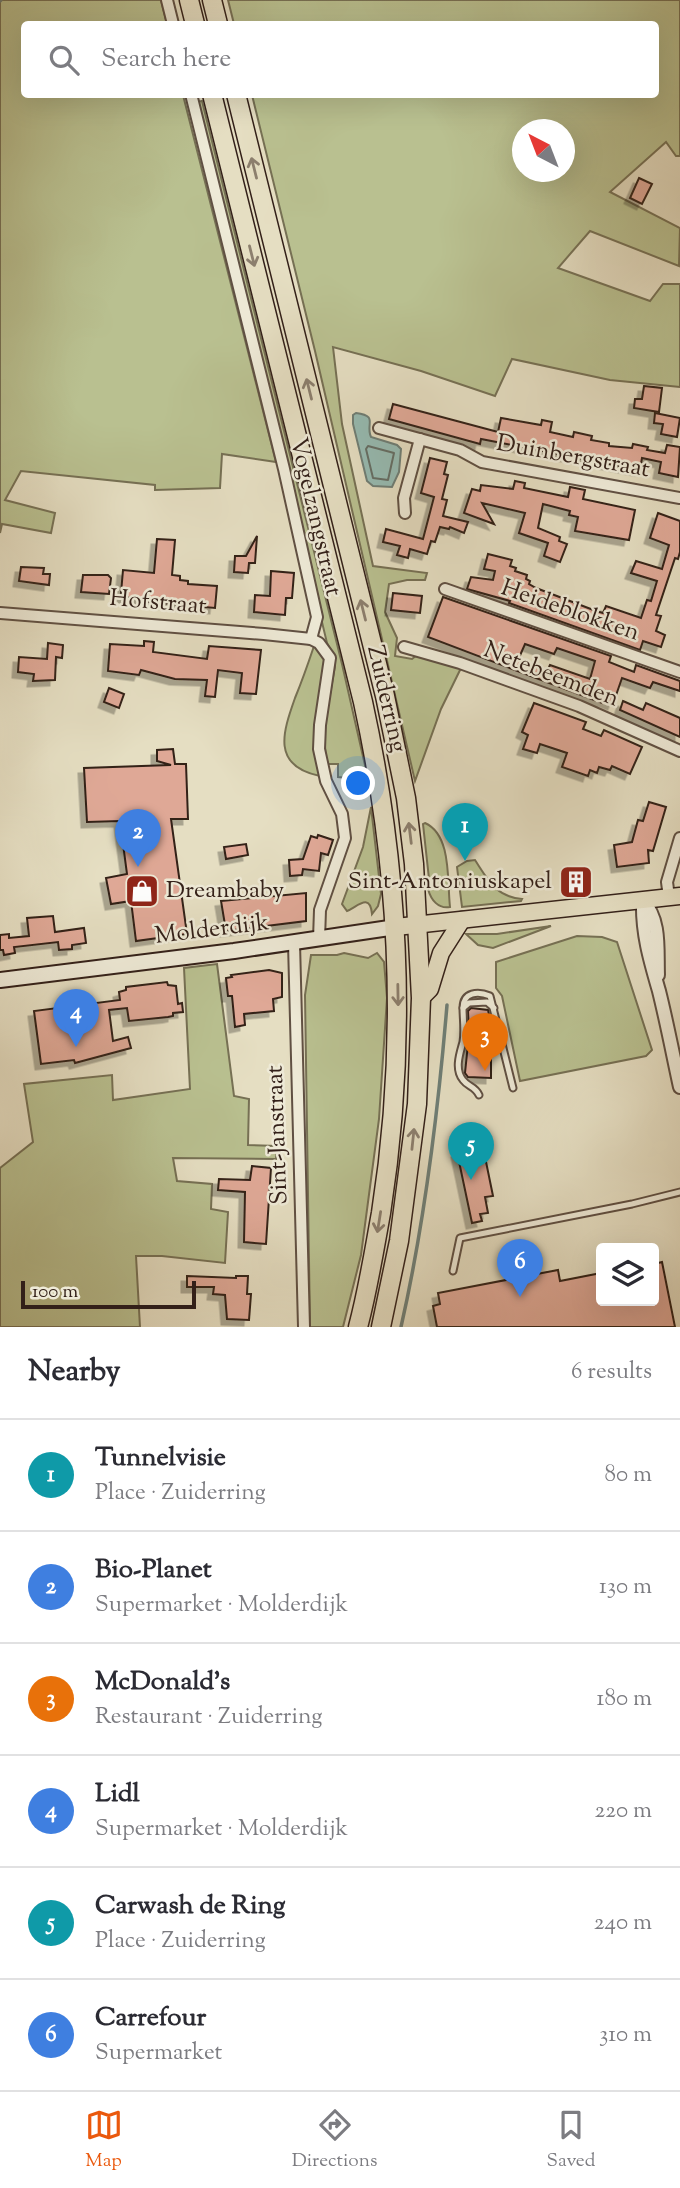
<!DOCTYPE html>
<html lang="en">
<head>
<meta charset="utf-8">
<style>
  :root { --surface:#fff; --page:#f2f2f3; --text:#2b2b33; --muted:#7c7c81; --line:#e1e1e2; --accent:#ea580c }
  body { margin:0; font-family:"Sorts Mill Goudy",serif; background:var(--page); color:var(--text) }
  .controls { position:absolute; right:21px; bottom:21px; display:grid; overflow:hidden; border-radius:7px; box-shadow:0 7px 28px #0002 }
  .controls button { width:63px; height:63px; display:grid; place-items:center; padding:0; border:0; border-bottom:2px solid var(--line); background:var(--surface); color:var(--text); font:35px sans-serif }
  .compass { position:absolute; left:512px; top:119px; width:63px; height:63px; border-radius:50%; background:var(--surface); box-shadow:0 7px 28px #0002; rotate:318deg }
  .scale { position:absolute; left:21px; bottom:18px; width:175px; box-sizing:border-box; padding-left:7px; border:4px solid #332019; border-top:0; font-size:19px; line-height:24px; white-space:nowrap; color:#332019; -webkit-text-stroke:5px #eeead7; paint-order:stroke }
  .you { position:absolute; left:359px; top:784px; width:24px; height:24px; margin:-18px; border:5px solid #fff; border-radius:50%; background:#1a73e8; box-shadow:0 0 0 10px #1a73e833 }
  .badge { display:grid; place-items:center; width:46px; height:46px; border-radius:50%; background:var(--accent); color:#fff; font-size:23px; font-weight:700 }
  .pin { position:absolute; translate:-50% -58px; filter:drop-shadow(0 2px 4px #0008) }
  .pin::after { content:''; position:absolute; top:37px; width:24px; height:21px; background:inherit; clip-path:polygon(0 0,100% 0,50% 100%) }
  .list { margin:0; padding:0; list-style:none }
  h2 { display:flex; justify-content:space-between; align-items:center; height:91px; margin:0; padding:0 28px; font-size:30px }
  h2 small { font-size:23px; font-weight:400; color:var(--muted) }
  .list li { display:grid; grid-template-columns:46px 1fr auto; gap:21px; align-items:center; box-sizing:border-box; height:112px; padding:0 28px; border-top:2px solid var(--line) }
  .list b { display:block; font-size:26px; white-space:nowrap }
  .list p { margin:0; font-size:23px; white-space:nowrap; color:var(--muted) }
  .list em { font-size:23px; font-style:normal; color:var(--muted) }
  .icon { flex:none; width:38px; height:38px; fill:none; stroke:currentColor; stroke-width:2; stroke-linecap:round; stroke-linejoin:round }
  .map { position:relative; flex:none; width:680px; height:1327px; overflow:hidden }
  .search { position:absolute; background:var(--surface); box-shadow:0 7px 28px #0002; left:21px; right:21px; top:21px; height:77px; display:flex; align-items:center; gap:18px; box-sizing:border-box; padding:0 24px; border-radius:7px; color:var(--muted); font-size:26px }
  .sheet { height:763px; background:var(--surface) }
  nav { display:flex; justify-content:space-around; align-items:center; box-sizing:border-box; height:98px; border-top:2px solid var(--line); background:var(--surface); font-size:19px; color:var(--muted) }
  nav a { display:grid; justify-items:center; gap:4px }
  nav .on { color:var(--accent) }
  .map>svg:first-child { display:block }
  .green { fill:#b9c090; stroke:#767054; stroke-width:2; fill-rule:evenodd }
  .water { fill:#96bcb4; stroke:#6e7e76; stroke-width:2 }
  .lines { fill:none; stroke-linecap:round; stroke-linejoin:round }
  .shore { stroke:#646e66; stroke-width:2 }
  .stream { stroke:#6e7e76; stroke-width:3.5 }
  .building { fill:#dfa896; stroke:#332019; stroke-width:2; fill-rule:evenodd; filter:url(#shadow) }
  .service-casing { stroke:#605043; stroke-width:9 }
  .minor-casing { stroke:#605043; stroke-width:14 }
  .tertiary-casing { stroke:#605043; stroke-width:16 }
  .secondary-casing { stroke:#332019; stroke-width:18 }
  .primary-casing { stroke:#332019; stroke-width:19 }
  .trunk-casing { stroke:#332019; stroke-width:21 }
  .service { stroke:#eeead7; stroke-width:5 }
  .minor { stroke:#eeead7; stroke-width:10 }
  .tertiary { stroke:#eeead7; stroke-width:12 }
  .secondary { stroke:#eeead7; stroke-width:14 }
  .primary { stroke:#e5dec2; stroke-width:16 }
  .trunk { stroke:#e5dec2; stroke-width:18 }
  .oneway { stroke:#8c7f6e }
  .labels { text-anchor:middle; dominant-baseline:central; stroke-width:5; stroke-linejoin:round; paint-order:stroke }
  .street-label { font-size:24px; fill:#332019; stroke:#eeead7 }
  .poi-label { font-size:24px; fill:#332019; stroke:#eeead7; text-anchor:end }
</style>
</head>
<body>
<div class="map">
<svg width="680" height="1327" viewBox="0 0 680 1327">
  <defs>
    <filter id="shadow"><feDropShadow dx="-5.5" dy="5.5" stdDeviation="0" flood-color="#0004"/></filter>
  </defs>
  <rect width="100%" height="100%" fill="#e5dec2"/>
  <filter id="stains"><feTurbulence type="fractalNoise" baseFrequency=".00286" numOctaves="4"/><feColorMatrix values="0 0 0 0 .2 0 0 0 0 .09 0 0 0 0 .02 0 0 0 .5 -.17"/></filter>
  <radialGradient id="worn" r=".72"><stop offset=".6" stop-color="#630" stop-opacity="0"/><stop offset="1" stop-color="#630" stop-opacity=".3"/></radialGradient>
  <g class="green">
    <polygon points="0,0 161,0 167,24 24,24 24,94 183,95 276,462 222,454 220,488 155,490 155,485 21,471 5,500 55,513 51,533 2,524 0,533"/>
    <path d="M228 0H680V156H676L666 142 610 192 680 228 679 266 590 231 558 268 650 301 663 284H680V387L610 380 512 359 495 396 421 371 333 347 342 424 373 566 427 573 425 580H407L389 584 385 612 397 638 395 656 412 659 417 655 461 668 441 709 415 781 315 351 252 95 656 94V24H234ZM522 130H564V172H522Z"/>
    <polygon points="202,101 342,664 369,783 359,779 338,777 338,764 326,764 324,729 335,666 334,656 327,643 197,102"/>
    <path d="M314 646 326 658 315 754 320 776C271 766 283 732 295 698 302 681 308 664 314 646Z"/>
    <path d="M371 807 381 894 378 906 372 914C370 892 357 907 347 911L342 904 363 847Z"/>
    <path d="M425 823C452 835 447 881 450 907 438 909 431 900 428 889L430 888 423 824Z"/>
    <path d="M475 860C488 880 496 897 522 899L521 901 462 907 457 867 467 861Z"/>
    <polygon points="551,926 493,948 478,945 466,934 497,934"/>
    <polygon points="577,936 602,937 617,942 652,1050 646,1056 520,1081 502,996 496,988 496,962"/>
    <polygon points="344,953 368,958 377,953 384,962 387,998 379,1119 361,1255 343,1327 310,1327 305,995 311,955 337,955"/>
    <polygon points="217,964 234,1096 249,1099 248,1145 277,1146 276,1159 173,1158 177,1181 212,1184 211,1209 228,1212 225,1263 162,1256 136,1256 140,1327 0,1327 0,1168 33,1142 24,1084 112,1075 113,1100 190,1089 184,968"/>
  </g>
  <path class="water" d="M356 413C379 416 365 424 371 437L397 445 401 449 399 472 392 487 373 486 367 481 353 424V415Z"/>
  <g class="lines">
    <polygon class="shore" points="368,446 394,453 388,480 373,478 366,449"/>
    <g class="stream">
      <polyline points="0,1 1,0"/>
      <path d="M401 1327C425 1221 438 1113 447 1005"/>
    </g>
  </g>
  <g class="building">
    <polygon points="639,178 652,184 642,204 630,198"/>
    <polygon points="644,386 662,388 659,412 634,408 635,399 642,399"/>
    <polygon points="393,404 498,432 501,418 541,425 542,420 552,422 550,432 573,437 574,432 592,436 591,440 609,443 609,446 632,448 633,444 648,447 647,450 665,453 667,445 680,447 678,477 659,473 661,462 642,458 640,470 481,439 480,444 389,419"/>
    <polygon points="655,413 680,418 677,437 661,434 663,424 654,423"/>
    <polygon points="430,458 447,462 444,474 448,475 442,499 447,500 443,516 468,522 464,533 450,527 449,529 440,527 435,542 431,541 427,554 410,549 408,558 397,555 400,546 383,542 386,529 423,539 434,497 421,493"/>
    <polygon points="515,481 525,483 524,488 568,497 570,487 585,490 583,499 635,510 629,540 575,531 578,517 569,515 570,511 543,504 538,528 560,537 559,541 567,544 560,562 544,556 548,543 519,533 525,513 482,503 494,524 464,513 472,489 480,491 481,485 513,489"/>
    <polygon points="658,513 680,521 680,552 678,559 675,558 656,615 661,616 656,631 665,635 661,647 643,641 640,650 509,603 510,601 467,589 471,577 493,580 495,571 484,569 488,554 512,560 510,566 516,568 515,571 527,575 526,579 530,581 529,584 536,588 596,611 603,613 606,606 641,618 647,600 651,601 657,581 631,573 636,561 662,569 669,545 650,538"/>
    <polygon points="257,536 255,563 249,563 248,573 234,572 235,556 246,556"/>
    <polygon points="157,539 175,540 172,575 180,576 180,580 188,581 188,584 217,586 215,608 140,601 140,599 124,597 121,593 123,570 154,573"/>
    <polygon points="21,567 44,568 43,574 50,574 49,585 19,581"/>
    <polygon points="271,571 294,573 292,598 286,598 285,615 254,612 255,595 270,596"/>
    <polygon points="83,575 108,575 111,578 109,594 81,592"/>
    <polygon points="393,593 422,596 420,613 391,610"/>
    <path d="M443 597 611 656 609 662 634 672 636 665 680 681V691L653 682 650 688 622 678 613 704 603 700 602 703 428 637ZM525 644 554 654 557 648 595 661 590 679 550 665 547 671 518 660Z"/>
    <polygon points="144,641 154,642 153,652 207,659 209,646 261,650 256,694 240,693 242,673 218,670 215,697 205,696 207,680 175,679 141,670 139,675 108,671 110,644 144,646"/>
    <polygon points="48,643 63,645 62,658 56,657 55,680 33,681 34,674 18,672 19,657 47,659"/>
    <polygon points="109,688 124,694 119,708 104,702"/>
    <polygon points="623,701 643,710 646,703 680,718 680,737 620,710"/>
    <polygon points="534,703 586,722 583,729 601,736 604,730 642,747 630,774 612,766 610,770 599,767 597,773 590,770 588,776 562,767 567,753 540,744 537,753 523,749 528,735 522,732"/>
    <polygon points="173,749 175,764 186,764 188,819 171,819 187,934 136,941 131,901 111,904 106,878 127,874 120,821 87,822 84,768 171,765 157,761 157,750"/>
    <polygon points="649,802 666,807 653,851 648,850 649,863 617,867 614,845 632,842 638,820 643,821"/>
    <polygon points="318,835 333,840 328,855 321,853 319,871 303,869 302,875 290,876 289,860 303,859 311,836 317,838"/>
    <polygon points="246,844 248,855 226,859 224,847"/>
    <polygon points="306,893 306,921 226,931 221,901"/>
    <polygon points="53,916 55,932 84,928 86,943 72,945 72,949 59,950 58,942 14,947 15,953 4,955 3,950 0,950 0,935 9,934 9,938 29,936 27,918"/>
    <polygon points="269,970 282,973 282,997 273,999 274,1011 244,1014 245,1025 235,1027 232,996 228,996 226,978 232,977 231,975"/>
    <polygon points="167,982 168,985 176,986 178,1004 182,1003 183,1012 173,1013 173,1016 168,1017 129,1021 127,1008 109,1010 113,1041 128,1037 131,1048 75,1063 74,1060 41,1064 34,1011 120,1000 119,992 126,990 126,987"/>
    <polygon points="471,1008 488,1010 491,1023 491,1078 468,1077 465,1073 469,1034 468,1011"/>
    <polygon points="467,1150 468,1156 484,1152 493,1196 485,1197 488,1213 480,1214 482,1221 472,1223 457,1152"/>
    <polygon points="252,1166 271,1168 266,1244 244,1242 245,1192 218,1190 219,1179 250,1180"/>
    <polygon points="662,1262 675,1327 437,1327 433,1306 440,1304 438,1293 558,1270 560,1281 601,1273 601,1301 654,1301 654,1264"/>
    <polygon points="187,1276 236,1278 236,1276 248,1276 247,1294 251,1294 249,1320 227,1319 225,1295 213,1294 214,1287 187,1287"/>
  </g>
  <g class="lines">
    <g class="service-casing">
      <g id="service">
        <path d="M463 1008C463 992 478 991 490 996L513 1088"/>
        <path d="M479 1095C475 1086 468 1087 463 1080 454 1069 460 1053 463 1042 465 1031 463 1019 463 1008L469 1003 487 1002 494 1008"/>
        <polyline points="453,1271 460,1238 632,1204 680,1192"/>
      </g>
    </g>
    <g class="minor-casing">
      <g id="minor">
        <polyline points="167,0 173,24"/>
        <polyline points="191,94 284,469 317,617 311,639"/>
        <polyline points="379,428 460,450 482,462 680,498"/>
        <polyline points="405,513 404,498 420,439"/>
        <polyline points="445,589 680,672"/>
        <polyline points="0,613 264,634 311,639 319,643 330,658 320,725 319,749 326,781 342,814 345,838 320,910 319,939"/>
        <polyline points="404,647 460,663 579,706 680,751"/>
        <polyline points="669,897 667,882 680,838"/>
        <polyline points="294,943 304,1327"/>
      </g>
    </g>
    <g class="tertiary-casing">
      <g id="tertiary">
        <path d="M643 901C642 933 650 960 659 991 667 1023 673 1055 680 1087"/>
        <path d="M643 901C661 920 657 950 658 975"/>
      </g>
    </g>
    <g class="secondary-casing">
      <polyline id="secondary" points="0,980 234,951 396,927"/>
    </g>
    <g class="primary-casing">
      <g id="primary">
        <polyline points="396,927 680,896"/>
        <polyline points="421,998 430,989 441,953 462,920"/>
      </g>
    </g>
    <g class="trunk-casing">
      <g id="trunk">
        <polyline points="189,0 195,24"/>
        <polyline points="212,0 218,24"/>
        <path d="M212 94 363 702C400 871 408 1041 381 1213 374 1251 368 1290 358 1327"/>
        <polyline points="236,94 385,696 406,798 414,864 421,998 417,1104 399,1241 381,1327"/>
      </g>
    </g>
    <use href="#service" class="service"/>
    <use href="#minor" class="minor"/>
    <use href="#tertiary" class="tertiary"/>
    <use href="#secondary" class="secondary"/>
    <use href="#primary" class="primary"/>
    <use href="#trunk" class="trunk"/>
  </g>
  <defs><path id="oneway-shaft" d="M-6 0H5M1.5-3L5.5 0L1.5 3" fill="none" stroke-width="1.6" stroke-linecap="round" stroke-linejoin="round" transform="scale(1.75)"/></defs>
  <g class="oneway">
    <use href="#oneway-shaft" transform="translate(254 168) rotate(-104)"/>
    <use href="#oneway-shaft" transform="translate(252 256) rotate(76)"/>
    <use href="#oneway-shaft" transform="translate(309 389) rotate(-104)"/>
    <use href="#oneway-shaft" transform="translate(363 610) rotate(-104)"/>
    <use href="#oneway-shaft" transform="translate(410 833) rotate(-97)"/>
    <use href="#oneway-shaft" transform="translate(398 995) rotate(89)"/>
    <use href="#oneway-shaft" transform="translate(413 1139) rotate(-84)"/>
    <use href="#oneway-shaft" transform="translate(379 1222) rotate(99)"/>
  </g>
  <defs>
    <g id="building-square" transform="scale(1.75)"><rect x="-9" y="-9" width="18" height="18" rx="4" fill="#8f2418" stroke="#eeead7"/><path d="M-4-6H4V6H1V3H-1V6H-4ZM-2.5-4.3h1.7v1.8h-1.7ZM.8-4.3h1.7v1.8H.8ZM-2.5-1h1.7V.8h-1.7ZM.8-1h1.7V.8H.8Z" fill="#fff"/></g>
    <g id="shop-square" transform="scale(1.75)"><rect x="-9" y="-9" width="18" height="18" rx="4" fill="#8f2418" stroke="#eeead7"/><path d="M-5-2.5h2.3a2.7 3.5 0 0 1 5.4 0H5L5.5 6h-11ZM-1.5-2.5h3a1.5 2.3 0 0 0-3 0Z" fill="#fff"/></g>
  </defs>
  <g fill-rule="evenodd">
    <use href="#building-square" x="576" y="882"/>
    <use href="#shop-square" x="142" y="891"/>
  </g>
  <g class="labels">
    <g class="street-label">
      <text transform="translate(573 457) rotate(10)">Duinbergstraat</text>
      <text transform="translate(315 517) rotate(77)">Vogelzangstraat</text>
      <text transform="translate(158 603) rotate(5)">Hofstraat</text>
      <text transform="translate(570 611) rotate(19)">Heideblokken</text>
      <text transform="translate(551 675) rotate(21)">Netebeemden</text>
      <text transform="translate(386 699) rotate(77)">Zuiderring</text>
      <text transform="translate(212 930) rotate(-7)">Molderdijk</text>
      <text transform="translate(278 1135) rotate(-92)">Sint-Janstraat</text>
    </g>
    <g class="poi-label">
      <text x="552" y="882">Sint-Antoniuskapel</text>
      <text x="166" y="891" text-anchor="start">Dreambaby</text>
    </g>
  </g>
  <rect width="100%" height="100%" filter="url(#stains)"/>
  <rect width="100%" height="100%" fill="url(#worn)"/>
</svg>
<div class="controls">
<button><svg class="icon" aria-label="layers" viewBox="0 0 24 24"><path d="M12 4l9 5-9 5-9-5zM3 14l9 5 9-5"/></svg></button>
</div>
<svg class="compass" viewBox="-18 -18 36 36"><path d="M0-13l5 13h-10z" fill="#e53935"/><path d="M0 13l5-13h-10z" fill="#7c7c81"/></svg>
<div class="scale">100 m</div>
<div class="you"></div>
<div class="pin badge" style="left:465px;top:861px;background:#0f9aa8">1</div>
<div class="pin badge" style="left:138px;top:867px;background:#3f7fe0">2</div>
<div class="pin badge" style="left:485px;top:1071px;background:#e8710a">3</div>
<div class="pin badge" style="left:76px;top:1047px;background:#3f7fe0">4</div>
<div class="pin badge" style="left:471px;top:1180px;background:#0f9aa8">5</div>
<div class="pin badge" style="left:520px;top:1297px;background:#3f7fe0">6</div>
<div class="search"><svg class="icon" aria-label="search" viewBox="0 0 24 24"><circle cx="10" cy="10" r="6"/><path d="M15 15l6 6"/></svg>Search here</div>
</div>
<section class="sheet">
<h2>Nearby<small>6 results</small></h2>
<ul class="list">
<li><span class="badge" style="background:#0f9aa8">1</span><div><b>Tunnelvisie</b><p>Place · Zuiderring</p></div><em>80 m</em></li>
<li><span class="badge" style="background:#3f7fe0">2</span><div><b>Bio-Planet</b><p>Supermarket · Molderdijk</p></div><em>130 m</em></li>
<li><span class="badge" style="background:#e8710a">3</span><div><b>McDonald's</b><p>Restaurant · Zuiderring</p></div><em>180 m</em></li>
<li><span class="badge" style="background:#3f7fe0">4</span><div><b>Lidl</b><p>Supermarket · Molderdijk</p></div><em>220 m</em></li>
<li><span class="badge" style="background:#0f9aa8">5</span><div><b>Carwash de Ring</b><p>Place · Zuiderring</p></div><em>240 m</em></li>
<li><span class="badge" style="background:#3f7fe0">6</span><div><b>Carrefour</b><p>Supermarket</p></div><em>310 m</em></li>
</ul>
</section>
<nav>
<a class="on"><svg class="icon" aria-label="map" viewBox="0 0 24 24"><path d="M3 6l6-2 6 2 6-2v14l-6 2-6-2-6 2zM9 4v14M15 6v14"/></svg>Map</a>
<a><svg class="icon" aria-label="directions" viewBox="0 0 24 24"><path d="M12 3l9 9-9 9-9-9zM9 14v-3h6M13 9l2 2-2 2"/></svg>Directions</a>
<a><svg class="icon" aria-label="saved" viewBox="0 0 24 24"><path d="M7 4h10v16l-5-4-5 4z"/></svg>Saved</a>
</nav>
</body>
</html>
